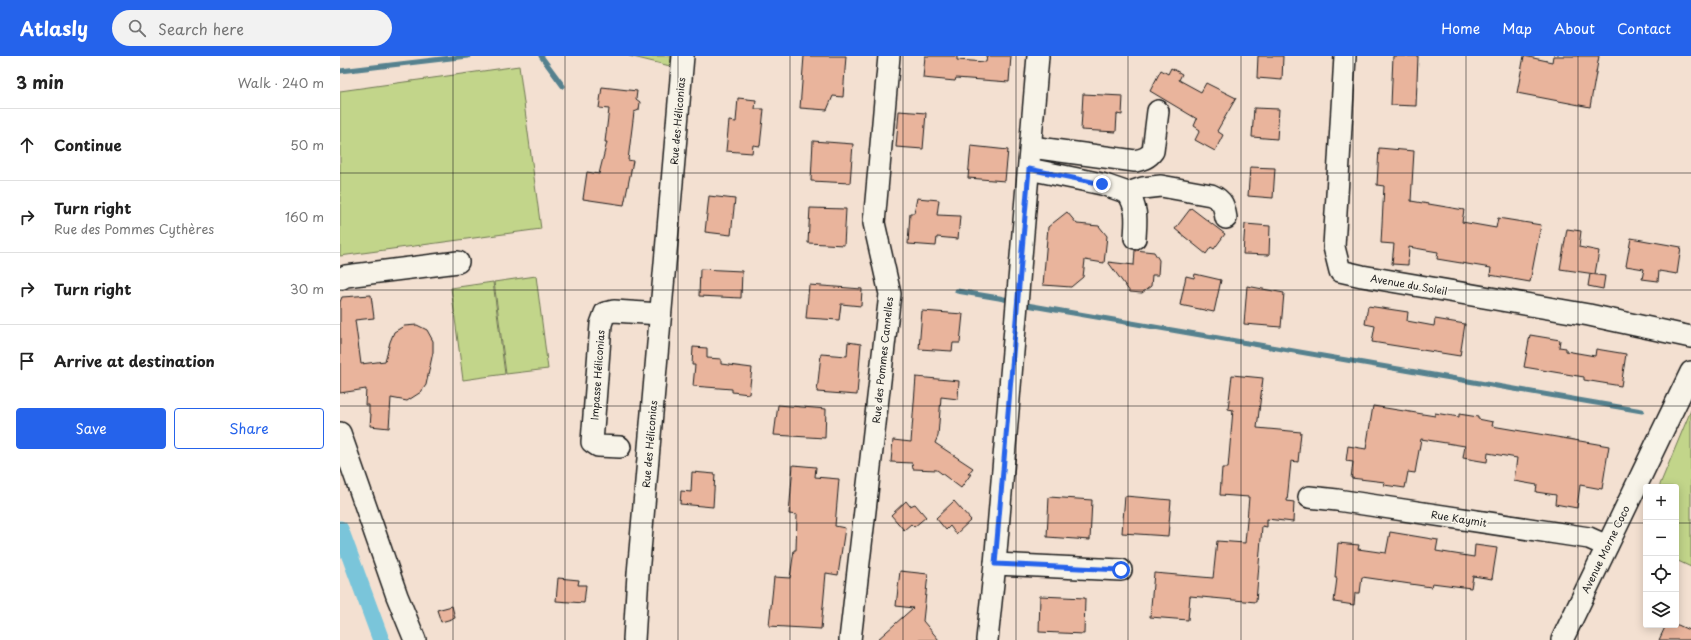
<!DOCTYPE html>
<html lang="en">
<head>
<meta charset="utf-8">
<style>
  :root { --surface:#fff; --page:#f2f2f2; --text:#222; --muted:#767676; --line:#e0e0e0; --accent:#2563eb }
  body { margin:0; font-family:"Playpen Sans",sans-serif; background:var(--page); color:var(--text) }
  .controls { position:absolute; right:12px; bottom:12px; display:grid; overflow:hidden; border-radius:4px; box-shadow:0 2px 10px #0003 }
  .controls button { width:36px; height:36px; display:grid; place-items:center; padding:0; border:0; border-bottom:1px solid var(--line); background:var(--surface); color:var(--text); font:20px sans-serif }
  .stop { position:absolute; width:12px; height:12px; margin:-9px; border:3px solid #2563eb; border-radius:50%; background:#fff }
  .stop.end { background:#2563eb; border-color:#fff; box-shadow:0 1px 4px #0008 }
  .list { margin:0; padding:0; list-style:none }
  h2 { display:flex; justify-content:space-between; align-items:center; height:52px; margin:0; padding:0 16px; font-size:17px }
  h2 small { font-size:13px; font-weight:400; color:var(--muted) }
  .list li { display:grid; grid-template-columns:26px 1fr auto; gap:12px; align-items:center; box-sizing:border-box; height:72px; padding:0 16px; border-top:1px solid var(--line) }
  .list b { display:block; font-size:15px; white-space:nowrap }
  .list p { margin:0; font-size:13px; white-space:nowrap; color:var(--muted) }
  .list em { font-size:13px; font-style:normal; color:var(--muted) }
  .actions { display:flex; gap:8px; padding:12px 16px }
  .actions a { flex:1; padding:9px 0; border:1px solid var(--accent); border-radius:4px; text-align:center; font-size:14px; color:var(--accent) }
  .actions .main { background:var(--accent); color:#fff }
  .icon { flex:none; width:22px; height:22px; fill:none; stroke:currentColor; stroke-width:2; stroke-linecap:round; stroke-linejoin:round }
  .map { position:relative; flex:none; width:1351px; height:584px; overflow:hidden }
  header { display:flex; align-items:center; gap:24px; box-sizing:border-box; height:56px; padding:0 20px; background:var(--accent); color:#fff }
  header strong { font-size:19px }
  nav { display:flex; gap:22px; margin-inline-start:auto; font-size:14px }
  .search { width:280px; height:36px; background:var(--page); display:flex; align-items:center; gap:10px; box-sizing:border-box; padding:0 14px; border-radius:22px; color:var(--muted); font-size:15px }
  main { display:flex }
  aside { flex:1; background:var(--surface) }
  .map>svg:first-child { display:block }
  .green { fill:#c2d58a; stroke:#6f7853 }
  .lines { fill:none; stroke-linecap:round; stroke-linejoin:round }
  .stream { stroke:#54818e; stroke-width:5 }
  .canal { stroke:#7ac5da; stroke-width:17 }
  .building { fill:#e9b49c; stroke:#1c1c1c }
  .minor-casing { stroke:#1c1c1c; stroke-width:24 }
  .minor { stroke:#f7f3e8; stroke-width:21 }
  .route { stroke:#2563eb; stroke-width:5 }
  .grid { fill:none; stroke:#1c1c1c; stroke-width:1; stroke-opacity:0.55 }
  .labels { text-anchor:middle; dominant-baseline:central; stroke-width:3; stroke-linejoin:round; paint-order:stroke }
  .street-label { font-size:10px; fill:#1c1c1c; stroke:#f7f3e8 }
</style>
</head>
<body>
<header>
<strong>Atlasly</strong>
<div class="search"><svg class="icon" aria-label="search" viewBox="0 0 24 24"><circle cx="10" cy="10" r="6"/><path d="M15 15l6 6"/></svg>Search here</div>
<nav><a>Home</a><a>Map</a><a>About</a><a>Contact</a></nav>
</header>
<main>
<aside>
<h2>3 min<small>Walk · 240 m</small></h2>
<ul class="list">
<li><svg class="icon" aria-label="ahead" viewBox="0 0 24 24"><path d="M12 20V5M6 11l6-6 6 6"/></svg><div><b>Continue</b></div><em>50 m</em></li>
<li><svg class="icon" aria-label="right" viewBox="0 0 24 24"><path d="M7 20v-9h11M14 6l5 5-5 5"/></svg><div><b>Turn right</b><p>Rue des Pommes Cythères</p></div><em>160 m</em></li>
<li><svg class="icon" aria-label="right" viewBox="0 0 24 24"><path d="M7 20v-9h11M14 6l5 5-5 5"/></svg><div><b>Turn right</b></div><em>30 m</em></li>
<li><svg class="icon" aria-label="arrive" viewBox="0 0 24 24"><path d="M6 21V4h12l-3 4 3 4H6"/></svg><div><b>Arrive at destination</b></div></li>
</ul>
<div class="actions"><a class="main">Save</a><a>Share</a></div>
</aside>
<div class="map">
<svg width="1351" height="584" viewBox="0 0 1351 584">
  <rect width="100%" height="100%" fill="#f3e0d1"/>
  <filter id="ink" filterUnits="userSpaceOnUse"><feTurbulence type="fractalNoise" baseFrequency=".025" numOctaves="2"/><feDisplacementMap in="SourceGraphic" scale="8" xChannelSelector="R" yChannelSelector="G"/><feConvolveMatrix kernelMatrix="1 2 1 2 8 2 1 2 1" color-interpolation-filters="sRGB"/></filter>
  <g filter="url(#ink)">
    <g class="green">
      <polygon points="289,0 331,0 330,10"/>
      <polygon points="179,10 201,173 0,200 0,35"/>
      <polygon points="196,220 208,313 166,318 154,226"/>
      <polygon points="153,226 165,318 123,324 111,232"/>
      <polygon points="1351,354 1351,511 1336,504 1336,431 1319,431"/>
    </g>
    <g class="lines">
      <g class="stream">
        <polyline points="201,0 223,30"/>
        <polyline points="0,15 128,0"/>
        <polyline points="617,235 659,242 673,245"/>
        <polyline points="681,248 1302,355"/>
      </g>
      <polyline class="canal" points="0,473 41,584"/>
    </g>
    <g class="building">
      <polygon points="464,0 506,0 503,41 493,40 487,54 460,52"/>
      <polygon points="585,0 617,0 617,4 646,6 647,0 671,0 669,26 616,22 615,25 583,22"/>
      <polygon points="918,0 943,0 942,24 917,22"/>
      <polygon points="1053,0 1078,0 1076,50 1051,49"/>
      <polygon points="1184,0 1212,6 1213,0 1259,0 1250,51 1177,37"/>
      <polygon points="831,12 842,18 839,24 861,36 866,27 896,42 877,75 883,79 875,95 855,84 860,74 854,70 857,63 810,35 821,14 828,18"/>
      <polygon points="262,31 297,35 296,43 300,46 299,54 294,56 288,104 293,105 284,149 243,143 247,116 259,118 267,86 265,86 269,53 259,52"/>
      <polygon points="743,38 783,40 782,59 777,58 776,76 741,74"/>
      <polygon points="398,42 416,44 415,53 424,53 420,90 413,89 412,97 386,95 389,65 396,66"/>
      <polygon points="914,52 939,53 937,83 912,81"/>
      <polygon points="559,55 586,57 583,93 556,91"/>
      <polygon points="473,85 513,88 510,127 471,125"/>
      <polygon points="631,90 668,94 665,125 628,122"/>
      <polygon points="1039,92 1074,95 1071,145 1124,154 1122,166 1156,172 1158,162 1201,169 1190,226 1150,219 1151,212 1097,203 1098,196 1069,191 1068,209 1052,208 1054,188 1041,187 1044,130 1037,129"/>
      <polygon points="910,111 935,112 933,142 908,140"/>
      <polygon points="369,140 395,143 391,179 365,176"/>
      <polygon points="577,142 599,144 597,159 620,160 618,183 597,181 596,190 568,188 570,157 574,157"/>
      <polygon points="470,152 506,153 504,189 468,187"/>
      <polygon points="851,152 885,178 874,193 871,191 866,198 835,173"/>
      <polygon points="727,156 737,168 759,170 767,180 764,207 745,204 743,221 731,231 703,229 708,171"/>
      <polygon points="905,168 930,170 929,199 903,198"/>
      <polygon points="1227,173 1241,175 1239,191 1259,195 1255,218 1220,213"/>
      <polygon points="1291,182 1341,191 1337,218 1319,215 1318,225 1302,223 1304,213 1286,210"/>
      <polygon points="795,194 814,196 819,204 818,219 812,219 811,230 802,237 790,236 768,206 794,209"/>
      <polygon points="360,213 402,215 401,242 359,240"/>
      <polygon points="855,218 881,224 874,256 840,249 846,220 854,222"/>
      <polygon points="1250,218 1265,220 1263,233 1248,230"/>
      <polygon points="469,229 522,233 521,250 501,248 499,264 466,262"/>
      <polygon points="907,230 944,237 941,271 904,268"/>
      <polygon points="31,239 34,262 15,264 21,308 45,305 50,286 54,276 64,270 77,269 87,274 93,285 93,296 86,329 81,336 67,345 51,342 49,372 30,370 31,358 29,357 29,349 25,349 26,333 0,337 0,246 2,241"/>
      <polygon points="1028,250 1068,256 1067,265 1094,270 1095,263 1125,268 1120,300 1032,286 1035,270 1025,268"/>
      <polygon points="582,255 623,258 620,287 613,287 612,295 579,293"/>
      <polygon points="1190,279 1220,284 1219,291 1226,292 1226,295 1255,300 1256,293 1286,298 1281,330 1244,324 1244,321 1184,311"/>
      <polygon points="508,286 521,288 517,339 477,336 481,298 507,300"/>
      <polygon points="353,291 367,292 367,302 381,303 381,308 412,312 409,338 392,336 392,333 353,330 355,309 352,309"/>
      <polygon points="892,319 923,322 917,372 961,376 958,406 951,405 947,445 954,446 953,466 927,463 927,471 922,470 916,546 850,540 848,564 810,561 814,517 873,522 877,485 905,487 909,441 880,439 882,412 888,412 893,354 888,353"/>
      <polygon points="576,321 619,325 618,343 601,341 598,380 595,387 633,412 628,418 631,418 621,432 597,414 573,413 572,407 551,406 553,384 571,386"/>
      <polygon points="438,349 486,353 485,382 434,379"/>
      <polygon points="1033,350 1095,360 1095,357 1119,361 1119,358 1138,361 1138,363 1153,366 1152,370 1269,390 1262,433 1240,429 1237,452 1215,448 1216,439 1196,436 1197,429 1174,425 1177,402 1148,397 1147,406 1123,402 1125,390 1081,383 1075,417 1068,416 1065,432 1044,429 1045,426 1011,422 1013,406 1006,405 1008,390 1026,393"/>
      <polygon points="453,409 476,411 475,421 499,423 495,470 505,472 498,519 486,517 481,573 429,570 434,521 450,522 454,494 456,494 457,459 449,458"/>
      <polygon points="352,416 375,418 373,451 340,448 341,435 351,436"/>
      <polygon points="785,440 831,444 828,480 782,477"/>
      <polygon points="709,441 752,444 750,484 707,481"/>
      <polygon points="566,445 570,450 575,448 586,461 574,471 571,468 564,474 551,459"/>
      <polygon points="614,445 631,464 616,478 610,470 606,474 596,462"/>
      <polygon points="1050,476 1098,484 1096,495 1134,501 1135,489 1157,492 1152,523 1133,520 1131,532 1092,527 1091,531 1022,521 1020,537 1015,537 1014,549 994,546 997,522 995,522 998,487 1019,489 1018,493 1046,497"/>
      <polygon points="560,515 588,518 583,565 599,584 537,584 573,552 556,550"/>
      <polygon points="218,522 239,524 238,529 246,529 244,547 216,545"/>
      <polygon points="700,540 745,542 744,578 699,576"/>
      <polygon points="112,550 115,562 101,566 97,554"/>
      <polygon points="1326,569 1338,569 1351,575 1351,584 1319,584"/>
    </g>
    <g class="lines">
      <g class="minor-casing">
        <g id="minor">
          <polyline points="1005,0 994,191 1000,215 1022,220 1249,259 1351,281"/>
          <path d="M691 91 795 105C803 103 808 102 813 95L818 55"/>
          <path d="M689 113 762 128 788 137C798 154 796 163 795 182"/>
          <path d="M788 137 803 132 821 130 871 139C883 144 884 150 886 162"/>
          <polyline points="0,223 6,220 118,206"/>
          <polyline points="0,377 57,540 75,584"/>
          <polyline points="280,391 258,390 252,386 261,268 265,257 274,255 320,258"/>
          <polyline points="969,441 997,444 1249,482 1267,490"/>
          <polyline points="655,508 781,514"/>
          <polyline points="294,584 298,518 343,0"/>
          <polyline points="510,584 550,238 534,167 549,0"/>
          <polyline points="647,584 655,508 698,0"/>
          <polyline points="1222,584 1351,316"/>
        </g>
      </g>
      <use href="#minor" class="minor"/>
    </g>
  </g>
  <g class="lines" filter="url(#ink)">
    <polyline class="route" points="762,128 689,113 655,508 781,514"/>
  </g>
  <path class="grid" d="M113 0V584M225 0V584M338 0V584M450 0V584M563 0V584M676 0V584M788 0V584M901 0V584M1013 0V584M1126 0V584M1238 0V584M0 117H1351M0 234H1351M0 350H1351M0 467H1306M1336 467H1351"/>
  <g class="labels">
    <g class="street-label">
      <text transform="translate(337 65) rotate(-85)">Rue des Héliconias</text>
      <text transform="translate(1069 228) rotate(10)">Avenue du Soleil</text>
      <text transform="translate(542 304) rotate(-84)">Rue des Pommes Cannelles</text>
      <text transform="translate(257 319) rotate(-86)">Impasse Héliconias</text>
      <text transform="translate(309 388) rotate(-85)">Rue des Héliconias</text>
      <text transform="translate(1119 462) rotate(9)">Rue Kaymit</text>
      <text transform="translate(1265 493) rotate(-64)">Avenue Morne Coco</text>
    </g>
  </g>
</svg>
<div class="controls">
<button>+</button>
<button>−</button>
<button><svg class="icon" aria-label="locate" viewBox="0 0 24 24"><circle cx="12" cy="12" r="6"/><path d="M12 2v4M12 18v4M2 12h4M18 12h4"/></svg></button>
<button><svg class="icon" aria-label="layers" viewBox="0 0 24 24"><path d="M12 4l9 5-9 5-9-5zM3 14l9 5 9-5"/></svg></button>
</div>
<div class="stop" style="left:781px;top:514px"></div>
<div class="stop end" style="left:762px;top:128px"></div>
</div>
</main>
</body>
</html>
